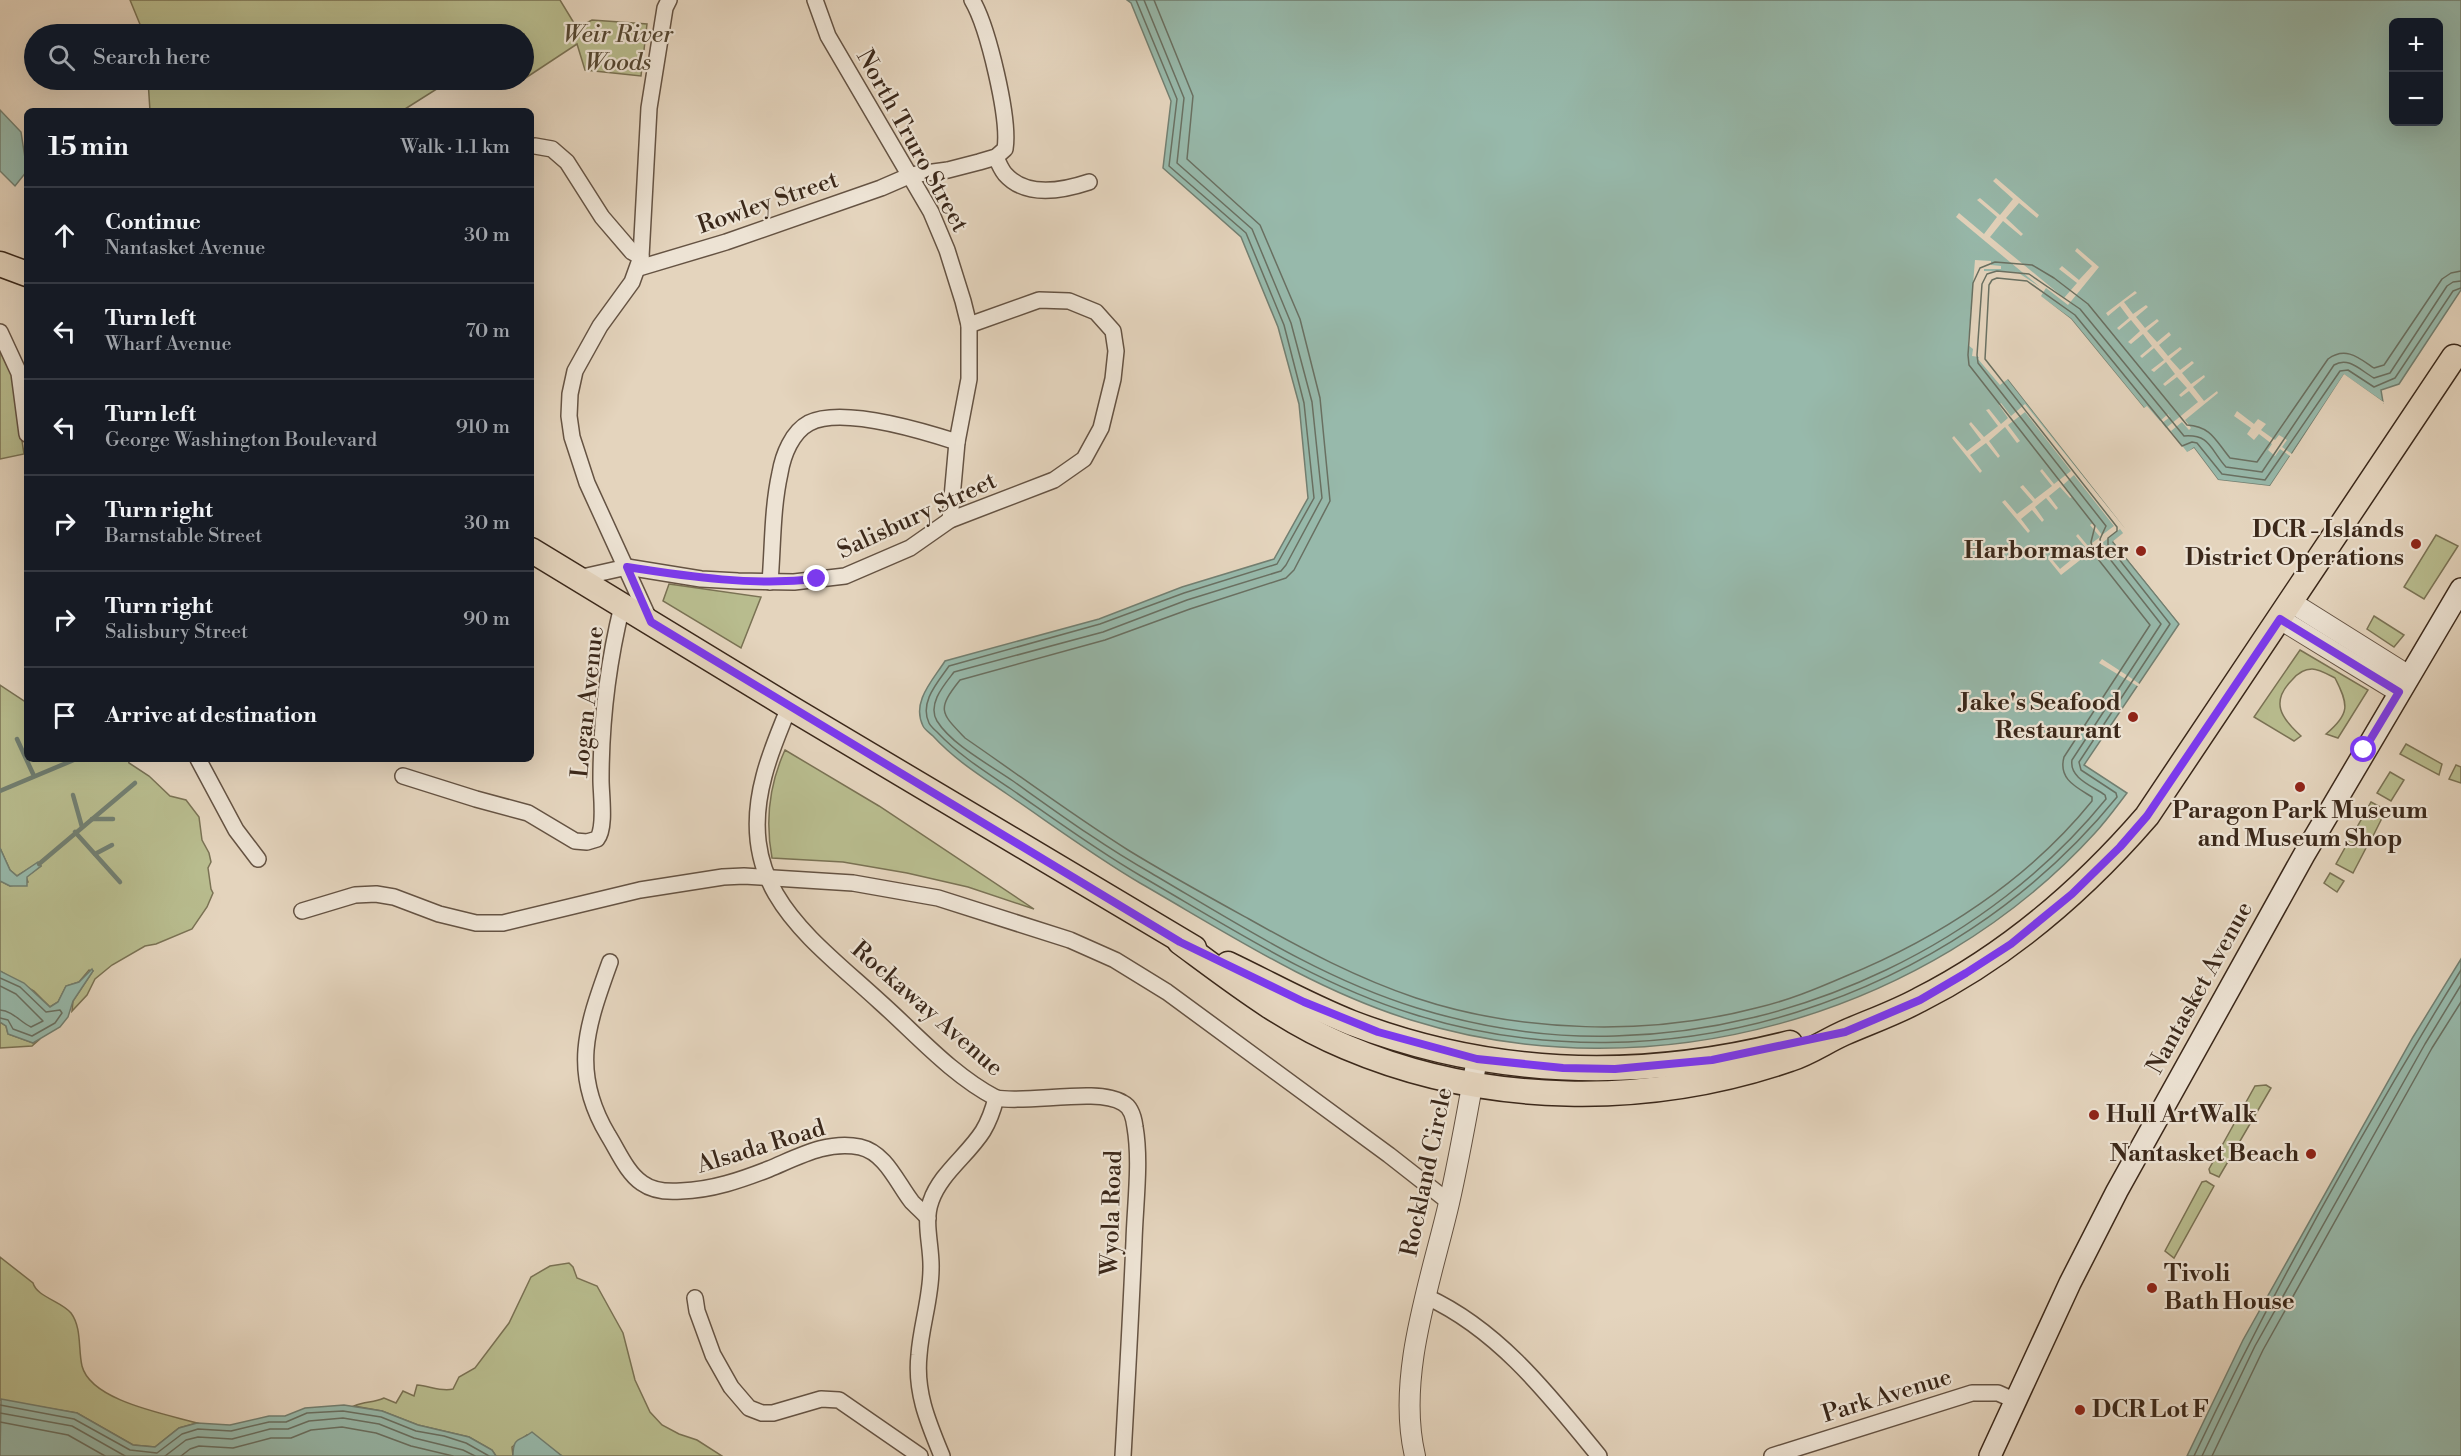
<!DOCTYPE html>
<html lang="en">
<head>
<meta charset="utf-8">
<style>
  :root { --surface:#171b24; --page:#20242c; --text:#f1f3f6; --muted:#9ea1a6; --line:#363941 }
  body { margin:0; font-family:"Libre Bodoni",serif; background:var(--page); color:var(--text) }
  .controls { position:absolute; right:18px; top:18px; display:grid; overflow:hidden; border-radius:9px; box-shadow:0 6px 24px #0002 }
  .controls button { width:54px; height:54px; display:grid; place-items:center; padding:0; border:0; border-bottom:2px solid var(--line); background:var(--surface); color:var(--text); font:30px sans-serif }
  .stop { position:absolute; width:18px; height:18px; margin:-14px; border:4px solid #7c3aed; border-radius:50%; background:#fff }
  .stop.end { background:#7c3aed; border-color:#fff; box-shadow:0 2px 6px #0008 }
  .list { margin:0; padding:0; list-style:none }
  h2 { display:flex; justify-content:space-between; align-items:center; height:78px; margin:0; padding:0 24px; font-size:26px }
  h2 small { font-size:20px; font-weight:400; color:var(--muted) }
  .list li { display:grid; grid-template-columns:39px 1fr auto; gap:18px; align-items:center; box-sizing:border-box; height:96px; padding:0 24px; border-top:2px solid var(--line) }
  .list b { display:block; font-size:22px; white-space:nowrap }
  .list p { margin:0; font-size:20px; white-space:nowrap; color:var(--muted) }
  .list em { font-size:20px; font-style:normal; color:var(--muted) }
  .icon { flex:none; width:33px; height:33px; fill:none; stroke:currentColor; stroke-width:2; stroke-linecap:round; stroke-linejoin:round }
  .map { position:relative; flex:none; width:2461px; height:1456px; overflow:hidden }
  .search { position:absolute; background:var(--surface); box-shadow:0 6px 24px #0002; left:24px; top:24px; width:510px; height:66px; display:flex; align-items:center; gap:15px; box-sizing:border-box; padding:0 21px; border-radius:33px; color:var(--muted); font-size:22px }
  .panel { position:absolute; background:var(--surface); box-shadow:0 6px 24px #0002; left:24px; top:108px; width:510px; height:654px; border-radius:9px }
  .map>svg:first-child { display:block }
  .green { fill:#b8bc8e; stroke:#7a7254; stroke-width:1.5 }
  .water { fill:#97b9ab; stroke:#727f71; stroke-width:1.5; fill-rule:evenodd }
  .pier { fill:#e4d4bd }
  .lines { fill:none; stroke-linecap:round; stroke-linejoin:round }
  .shore { stroke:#697062; stroke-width:1.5 }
  .stream { stroke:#727f71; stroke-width:4.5 }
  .minor-casing { stroke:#655343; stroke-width:18 }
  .tertiary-casing { stroke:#655343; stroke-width:22 }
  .secondary-casing { stroke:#3b281a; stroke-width:24 }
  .primary-casing { stroke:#3b281a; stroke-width:27 }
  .minor { stroke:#ede3d4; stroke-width:15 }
  .tertiary { stroke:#ede3d4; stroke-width:20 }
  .secondary { stroke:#ede3d4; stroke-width:21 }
  .primary { stroke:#e4d4bd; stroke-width:24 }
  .route { stroke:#7c3aed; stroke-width:8 }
  .poi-dot { fill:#8f2418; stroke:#ede3d4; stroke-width:2 }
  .labels { text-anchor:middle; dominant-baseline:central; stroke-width:4.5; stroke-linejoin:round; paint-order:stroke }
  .park-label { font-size:24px; font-style:italic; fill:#544631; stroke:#ede3d4 }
  .street-label { font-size:24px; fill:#3b281a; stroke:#ede3d4 }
  .poi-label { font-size:24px; font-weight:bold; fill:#3b281a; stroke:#ede3d4; text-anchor:end }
</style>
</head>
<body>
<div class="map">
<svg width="2461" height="1456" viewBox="0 0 2461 1456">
  <rect width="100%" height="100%" fill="#e4d4bd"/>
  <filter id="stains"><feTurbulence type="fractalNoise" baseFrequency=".00333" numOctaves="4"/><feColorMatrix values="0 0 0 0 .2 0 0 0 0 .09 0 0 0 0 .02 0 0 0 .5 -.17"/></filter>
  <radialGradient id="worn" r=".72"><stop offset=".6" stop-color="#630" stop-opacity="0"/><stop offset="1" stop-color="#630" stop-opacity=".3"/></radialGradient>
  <g class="green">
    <polygon points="130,0 560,0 577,28 592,20 647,24 641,76 585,70 577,44 524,79 524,34 144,34"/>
    <polygon points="148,80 451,80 405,109 405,111 150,111"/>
    <polygon points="0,348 12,375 24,454 0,459"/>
    <polygon points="2436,535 2458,546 2424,599 2404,587"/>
    <polygon points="669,584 761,597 741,648 663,601"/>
    <polygon points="2374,616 2404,635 2394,647 2367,629"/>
    <path d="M2300 650 2368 690 2338 738 2326 734C2350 714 2349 705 2335 678 2329 675 2319 669 2312 669 2304 669 2297 674 2292 680 2270 702 2281 718 2301 736L2294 741 2254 717Z"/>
    <polygon points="0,685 27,703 27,759 128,759 129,763 149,776 170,796 186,800 199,817 202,840 209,853 211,862 208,868 211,889 213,893 207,907 192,929 156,944 145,946 112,965 95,979 87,995 72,1011 73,1001 93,971 89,970 79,982 66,986 58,1002 50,1007 34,991 0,971 0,881 10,886 28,882 26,877 41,866 38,863 17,876 10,870 0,848"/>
    <polygon points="2406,744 2442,764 2439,775 2400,754"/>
    <path d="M785 750 879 806 1034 909 968 887 907 873 843 862 772 858C765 820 769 785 785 750Z"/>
    <polygon points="2456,765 2461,767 2461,783 2449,779"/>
    <polygon points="2390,772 2404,780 2391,801 2377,793"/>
    <polygon points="2371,802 2386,810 2372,838 2356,829"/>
    <polygon points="2351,837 2367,846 2353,873 2336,864"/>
    <polygon points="2330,873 2344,881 2337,892 2324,883"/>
    <polygon points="0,1022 6,1026 8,1034 33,1043 40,1039 32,1046 0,1048"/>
    <polygon points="2266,1085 2271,1088 2219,1177 2210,1173 2209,1169 2255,1086"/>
    <polygon points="2206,1181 2214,1186 2174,1258 2165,1251 2202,1182"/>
    <path d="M0 1257 33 1283C37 1297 61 1301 71 1313 82 1328 78 1349 82 1366 91 1401 166 1414 197 1423L179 1428 155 1447 133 1445 77 1413 0 1400Z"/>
    <path d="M569 1263 573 1267 577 1278 597 1286 623 1333 635 1380 650 1412 662 1425 679 1434 697 1440 722 1456H562L527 1435 512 1447 513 1456H496L492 1450 469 1437 418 1425 382 1411 354 1406C366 1401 373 1403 384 1398L396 1403 403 1391 414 1396 417 1385C430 1386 441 1392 453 1389L459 1377 475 1368 509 1323 531 1277 550 1266Z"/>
  </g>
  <g class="water">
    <path d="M1127 0H2461V290L2399 384 2381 390 2383 402 2344 375 2270 486 2218 480 2194 448 2183 456 2071 319 2025 286 1995 284 1990 356 2127 531 2113 542 2179 624 2084 765 2127 793C2117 806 2107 820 2095 833 1927 1017 1650 1095 1411 1020 1314 990 1227 933 1140 883 1094 856 1051 824 1007 794 981 776 955 760 933 736 930 733 925 730 923 726 911 702 933 680 945 661L1099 619 1182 587 1274 559 1308 498 1299 404 1278 327 1241 237 1163 168 1171 101 1131 3ZM2394 22H2438V122H2394Z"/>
    <polygon points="0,110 21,132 27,171 15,186 0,171"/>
    <polygon points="0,848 10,870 17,876 38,862 41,866 27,877 27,886 10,886 0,881"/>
    <polygon points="2461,959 2461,1456 2187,1456 2243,1340 2413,1037"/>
    <polygon points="92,969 93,971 73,1001 68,1017 60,1027 33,1043 8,1034 6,1026 0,1022 0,971 24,983 50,1007 58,1002 66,986 79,982"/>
    <polygon points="1,1399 77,1413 133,1445 155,1447 179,1428 197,1423 230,1425 269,1416 285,1416 305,1408 344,1405 382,1411 418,1425 469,1437 492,1450 496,1456 0,1456"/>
    <path d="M532 1432 562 1456H513C513 1436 519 1442 532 1432Z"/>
  </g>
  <g class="pier">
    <polygon points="1996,178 2039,215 2037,218 2019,203 2006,218 2023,234 2021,236 2003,221 1990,237 2064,298 2077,283 2059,269 2062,266 2079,280 2092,266 2075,251 2077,248 2099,267 2068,305 2046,288 2041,296 2071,319 2144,408 2147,406 2160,421 2168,414 2170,417 2162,423 2166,428 2198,402 2189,391 2181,397 2179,395 2187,388 2177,377 2165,386 2163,384 2175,374 2166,362 2154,372 2151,370 2164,360 2154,348 2142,358 2140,356 2152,346 2143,334 2131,344 2128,342 2140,331 2131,320 2119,330 2117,328 2129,318 2120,306 2108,316 2106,313 2135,291 2137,293 2124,302 2133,314 2146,305 2148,307 2136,317 2145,328 2157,319 2159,321 2147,331 2157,342 2169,332 2171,335 2159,345 2168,356 2180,347 2182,349 2170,359 2180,370 2192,361 2194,363 2182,373 2191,384 2204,375 2205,377 2193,387 2204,401 2217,391 2218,393 2185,420 2191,428 2189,430 2182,422 2171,431 2187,452 2194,448 2218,480 2270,486 2290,456 2280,449 2275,456 2268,450 2272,444 2259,434 2254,440 2247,434 2251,428 2234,416 2237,411 2254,424 2258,419 2266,424 2261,430 2275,440 2279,435 2287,440 2282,447 2292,454 2344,374 2385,403 2381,404 2345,379 2272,489 2217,482 2193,452 2184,459 2181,458 2069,321 2024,289 1998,287 1993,355 2130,529 2129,533 2117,542 2181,622 2181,625 2113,541 2123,533 2120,529 2061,575 2048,559 2050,557 2060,569 2071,560 2062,547 2064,545 2074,558 2086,548 2076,536 2078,534 2088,546 2100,537 2090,525 2093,523 2102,535 2114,526 2074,475 2063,485 2072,497 2070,498 2060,487 2049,496 2058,508 2056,510 2046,498 2035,507 2044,520 2042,522 2032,510 2021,519 2030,531 2028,533 2002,502 2005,500 2017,514 2033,502 2020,487 2023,485 2035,499 2052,486 2040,471 2042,469 2054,484 2071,471 2025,412 2008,425 2020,441 2017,443 2005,427 1989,441 2000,456 1998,458 1986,443 1970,455 1982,471 1980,473 1952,438 1954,436 1967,451 1981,440 1969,424 1971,422 1984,437 1998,426 1986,410 1989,409 2001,424 2008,418 1999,405 2001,403 2011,416 2025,404 2127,531 2008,379 2000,385 1978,359 1979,357 1972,356 1973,349 1968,345 1975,260 1991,261 1991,265 2001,266 2001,269 1984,269 1984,271 2017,272 2040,287 1956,217 1959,213 1984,234 1997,217 1977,200 1980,198 2000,215 2013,199 1993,181"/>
    <polygon points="2102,659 2128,676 2141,685 2139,687 2099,663"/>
  </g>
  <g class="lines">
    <g class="shore">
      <path d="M1136 0 1177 99 1169 166 1246 233 1284 325 1304 403 1314 498 1277 564 1184 593 1100 624 949 666C938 682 919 702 929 723 931 727 935 730 938 733 960 756 986 772 1011 789 1054 819 1096 850 1141 876 1229 927 1316 984 1413 1014 1665 1094 1951 1001 2117 797L2116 793 2081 770 2079 762 2170 624 2108 545V538L2117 531V527L1985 359 1989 285 1992 280 1997 278 2027 281 2075 315 2182 446 2192 442 2197 443 2222 474 2265 480 2340 371 2348 370 2374 387 2395 378 2453 291 2461 288"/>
      <path d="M1144 0 1184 98 1177 163 1252 229 1291 323 1312 402 1322 498 1286 565 1281 571 1187 600 1103 632 954 672C944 685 927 704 937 721 952 745 990 765 1013 781 1058 813 1103 846 1151 873 1236 923 1322 979 1417 1008 1479 1027 1549 1038 1615 1036 1800 1032 1989 943 2106 799L2105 795C2092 786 2069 778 2072 760L2161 624 2102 549 2100 539 2106 526 1978 363 1977 355 1982 284 1987 274 1997 271 2029 274 2080 309 2184 436C2210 434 2210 449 2226 467L2262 472 2334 365C2349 356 2361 371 2374 378L2390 373 2447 286 2453 282 2461 281"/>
      <path d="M1154 0 1193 96 1187 159 1260 225 1300 319 1320 398 1330 501 1294 570 1286 578 1190 609 1105 640 960 680C936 710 941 713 965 738 1019 775 1072 815 1128 850 1167 874 1209 897 1249 919 1304 950 1357 978 1416 998 1521 1033 1649 1036 1756 1008 1787 1001 1816 989 1846 976 1939 938 2028 880 2092 801V797C2076 787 2058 779 2064 757L2150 625 2094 554 2091 542 2095 526 1969 365 1968 355 1973 283 1980 268 1995 262 2032 265 2054 278 2088 304 2187 425C2212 427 2215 440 2230 458L2257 462 2328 359C2346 346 2359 358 2374 368L2384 365 2442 279 2451 273 2461 271"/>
      <polyline points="0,978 20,987 46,1012 60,1010 62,1013 55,1023 32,1036 13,1029 8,1020 0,1018"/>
      <path d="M0 986 16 994 43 1021 31 1027C20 1022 13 1011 0 1010"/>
      <polyline points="0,1405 74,1419 130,1450 157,1453 182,1434 198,1429 231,1431 269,1422 286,1422 307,1413 343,1411 381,1417 416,1431 444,1436 466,1443 489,1456"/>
      <polyline points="0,1413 72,1426 125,1456"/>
      <polyline points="0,1422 68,1435 105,1456"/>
      <polyline points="165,1456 186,1440 198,1437 232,1439 270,1429 288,1429 309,1421 343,1418 379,1424 414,1438 463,1450 475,1456"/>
      <polyline points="181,1456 190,1449 199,1446 233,1448 271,1438 291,1438 311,1430 342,1427 376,1433 411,1446 453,1456"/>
      <path d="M2194 1456C2273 1290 2364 1127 2461 970"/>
      <polyline points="2202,1456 2255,1346 2425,1044 2461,985"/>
      <polyline points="2212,1456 2263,1350 2432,1048 2461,1002"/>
    </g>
    <g class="stream">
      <polyline points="17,739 34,776"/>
      <polyline points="0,791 76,759"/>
      <polyline points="73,795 82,827"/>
      <polyline points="92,819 113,819"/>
      <polyline points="75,832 120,882"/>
      <polyline points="95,854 112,845"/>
      <polyline points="39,864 135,783"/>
    </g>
    <g class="minor-casing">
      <g id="minor">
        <polyline points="815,0 828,36 931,212 947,250 963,301 969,325 969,379 957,442 950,520"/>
        <polyline points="535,146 552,149 567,162 602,217 632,252 641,257"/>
        <path d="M996 157C998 162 1001 169 1005 174 1026 198 1062 191 1089 182"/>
        <path d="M639 268 726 242 881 188 911 175 948 170 979 162 996 157 1005 149C1010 119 988 27 972 0"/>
        <polyline points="0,332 19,373 27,434"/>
        <polyline points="578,578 627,567 701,579 738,581 794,582 845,576 910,548 950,520 1054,480 1084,459 1101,428 1113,379 1116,351 1113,331 1096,312 1069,301 1039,300 969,325"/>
        <path d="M770 582C773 546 772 509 780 473 783 455 792 432 809 423 842 406 923 431 957 442"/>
        <polyline points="651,623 587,483 572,437 569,416 570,394 575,371 600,326 632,282 641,257 649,108 665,8 669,0"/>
        <path d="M789 707C780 730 770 752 764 776 734 888 807 935 880 1002 917 1035 952 1075 996 1098 993 1110 989 1121 983 1131 968 1155 940 1174 931 1201 923 1222 932 1247 931 1269 931 1298 921 1326 919 1355 915 1392 928 1422 942 1456"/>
        <polyline points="198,759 236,830 258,859"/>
        <path d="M403 776 476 799 528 813 575 841 587 842 597 839C606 828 601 795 601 780 601 721 608 663 622 606"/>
        <polyline points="302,911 355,895 376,894 394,897 439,914 476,923 503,923 640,890 723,877 744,876 853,883 938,898 1070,940 1115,960 1167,992 1389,1155 1449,1202"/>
        <path d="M610 962C587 1026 570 1071 608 1135 618 1151 627 1173 642 1183 653 1191 669 1192 681 1191 712 1190 741 1180 769 1169 798 1157 828 1140 860 1147 886 1153 897 1183 912 1202 917 1207 923 1212 928 1218"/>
        <path d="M996 1098C1029 1104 1098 1087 1123 1103 1131 1107 1134 1119 1135 1127 1141 1162 1135 1205 1134 1241 1131 1313 1127 1384 1123 1456"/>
        <path d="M1427 1297C1499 1330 1550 1396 1599 1456"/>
        <polyline points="695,1298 697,1311 713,1355 731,1387 749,1408 762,1413 773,1413 821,1399 839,1400 920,1456"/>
        <polyline points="1772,1456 1972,1393 1998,1393 2016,1401"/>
      </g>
    </g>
    <g class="tertiary-casing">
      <g id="tertiary">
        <polyline points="2291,602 2409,676"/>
        <polyline points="2280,619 2399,692"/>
        <path d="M1415 1456C1396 1376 1431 1281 1449 1203 1460 1155 1468 1107 1477 1059"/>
      </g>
    </g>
    <g class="secondary-casing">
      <polyline id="secondary" points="1990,1456 2070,1283 2117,1191 2304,855 2461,589"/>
    </g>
    <g class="primary-casing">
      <g id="primary">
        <polyline points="0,264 27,274"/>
        <polyline points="531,550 789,707 1194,948"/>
        <path d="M1180 942C1233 981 1285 1022 1346 1047 1485 1106 1648 1108 1790 1059 1809 1053 1826 1041 1844 1033 1869 1022 1895 1013 1919 1000 2008 955 2083 890 2147 816L2454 357"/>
        <path d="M1228 964C1270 984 1309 1006 1352 1023 1496 1078 1641 1081 1790 1043"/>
      </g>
    </g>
    <use href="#minor" class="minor"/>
    <use href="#tertiary" class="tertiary"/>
    <use href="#secondary" class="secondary"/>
    <use href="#primary" class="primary"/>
  </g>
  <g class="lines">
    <path class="route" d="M817 579C753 586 691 577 627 567L651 622 1180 942 1304 1002 1378 1032 1477 1059 1563 1068 1615 1069 1712 1060 1845 1032 1920 1000 1966 973 2011 944 2072 894 2120 847 2147 816 2280 619 2399 692 2364 750"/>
  </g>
  <g class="poi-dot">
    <circle cx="2416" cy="544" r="6"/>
    <circle cx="2141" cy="551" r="6"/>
    <circle cx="2133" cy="717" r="6"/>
    <circle cx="2300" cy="787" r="6"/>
    <circle cx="2094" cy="1115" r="6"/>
    <circle cx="2311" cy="1154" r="6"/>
    <circle cx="2152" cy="1288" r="6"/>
    <circle cx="2080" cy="1410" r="6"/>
  </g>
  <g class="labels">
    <g class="park-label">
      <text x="618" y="35">Weir River<tspan x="618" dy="28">Woods</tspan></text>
    </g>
    <g class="street-label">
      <text transform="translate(912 141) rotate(61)">North Truro Street</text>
      <text transform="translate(768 203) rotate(-19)">Rowley Street</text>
      <text transform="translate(917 516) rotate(-25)">Salisbury Street</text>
      <text transform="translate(588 702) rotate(-84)">Logan Avenue</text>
      <text transform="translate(2200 988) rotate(-61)">Nantasket Avenue</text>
      <text transform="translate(927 1009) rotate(41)">Rockaway Avenue</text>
      <text transform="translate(761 1147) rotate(-17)">Alsada Road</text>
      <text transform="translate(1427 1172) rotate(-78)">Rockland Circle</text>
      <text transform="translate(1112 1213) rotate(-88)">Wyola Road</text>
      <text transform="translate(1887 1396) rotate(-17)">Park Avenue</text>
    </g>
    <g class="poi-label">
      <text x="2404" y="530">DCR - Islands<tspan x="2404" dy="28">District Operations</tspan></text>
      <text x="2129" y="551">Harbormaster</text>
      <text x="2121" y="703">Jake's Seafood<tspan x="2121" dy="28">Restaurant</tspan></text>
      <text x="2300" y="811" text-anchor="middle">Paragon Park Museum<tspan x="2300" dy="28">and Museum Shop</tspan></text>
      <text x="2106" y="1115" text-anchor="start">Hull ArtWalk</text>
      <text x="2299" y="1154">Nantasket Beach</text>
      <text x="2164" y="1274" text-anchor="start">Tivoli<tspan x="2164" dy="28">Bath House</tspan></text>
      <text x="2092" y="1410" text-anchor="start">DCR Lot F</text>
    </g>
  </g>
  <rect width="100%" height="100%" filter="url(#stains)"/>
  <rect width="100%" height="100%" fill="url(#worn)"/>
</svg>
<div class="controls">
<button>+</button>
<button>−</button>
</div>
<div class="stop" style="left:2364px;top:750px"></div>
<div class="stop end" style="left:817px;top:579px"></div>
<div class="search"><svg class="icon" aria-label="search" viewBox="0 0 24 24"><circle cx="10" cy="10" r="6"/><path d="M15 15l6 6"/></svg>Search here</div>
<section class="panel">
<h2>15 min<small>Walk · 1.1 km</small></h2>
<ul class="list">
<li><svg class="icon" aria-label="ahead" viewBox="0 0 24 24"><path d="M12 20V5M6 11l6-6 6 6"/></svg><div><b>Continue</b><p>Nantasket Avenue</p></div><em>30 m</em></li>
<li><svg class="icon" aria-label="left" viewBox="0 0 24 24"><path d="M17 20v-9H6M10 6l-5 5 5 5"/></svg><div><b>Turn left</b><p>Wharf Avenue</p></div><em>70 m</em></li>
<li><svg class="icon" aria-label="left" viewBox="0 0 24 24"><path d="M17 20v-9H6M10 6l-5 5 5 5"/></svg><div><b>Turn left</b><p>George Washington Boulevard</p></div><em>910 m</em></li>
<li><svg class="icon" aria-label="right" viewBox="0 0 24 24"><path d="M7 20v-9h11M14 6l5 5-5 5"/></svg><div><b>Turn right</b><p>Barnstable Street</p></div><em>30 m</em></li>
<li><svg class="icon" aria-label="right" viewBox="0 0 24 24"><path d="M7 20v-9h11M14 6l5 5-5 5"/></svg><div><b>Turn right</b><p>Salisbury Street</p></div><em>90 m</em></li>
<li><svg class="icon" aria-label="arrive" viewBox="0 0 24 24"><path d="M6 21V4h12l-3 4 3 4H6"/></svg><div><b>Arrive at destination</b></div></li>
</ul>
</section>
</div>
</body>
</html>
